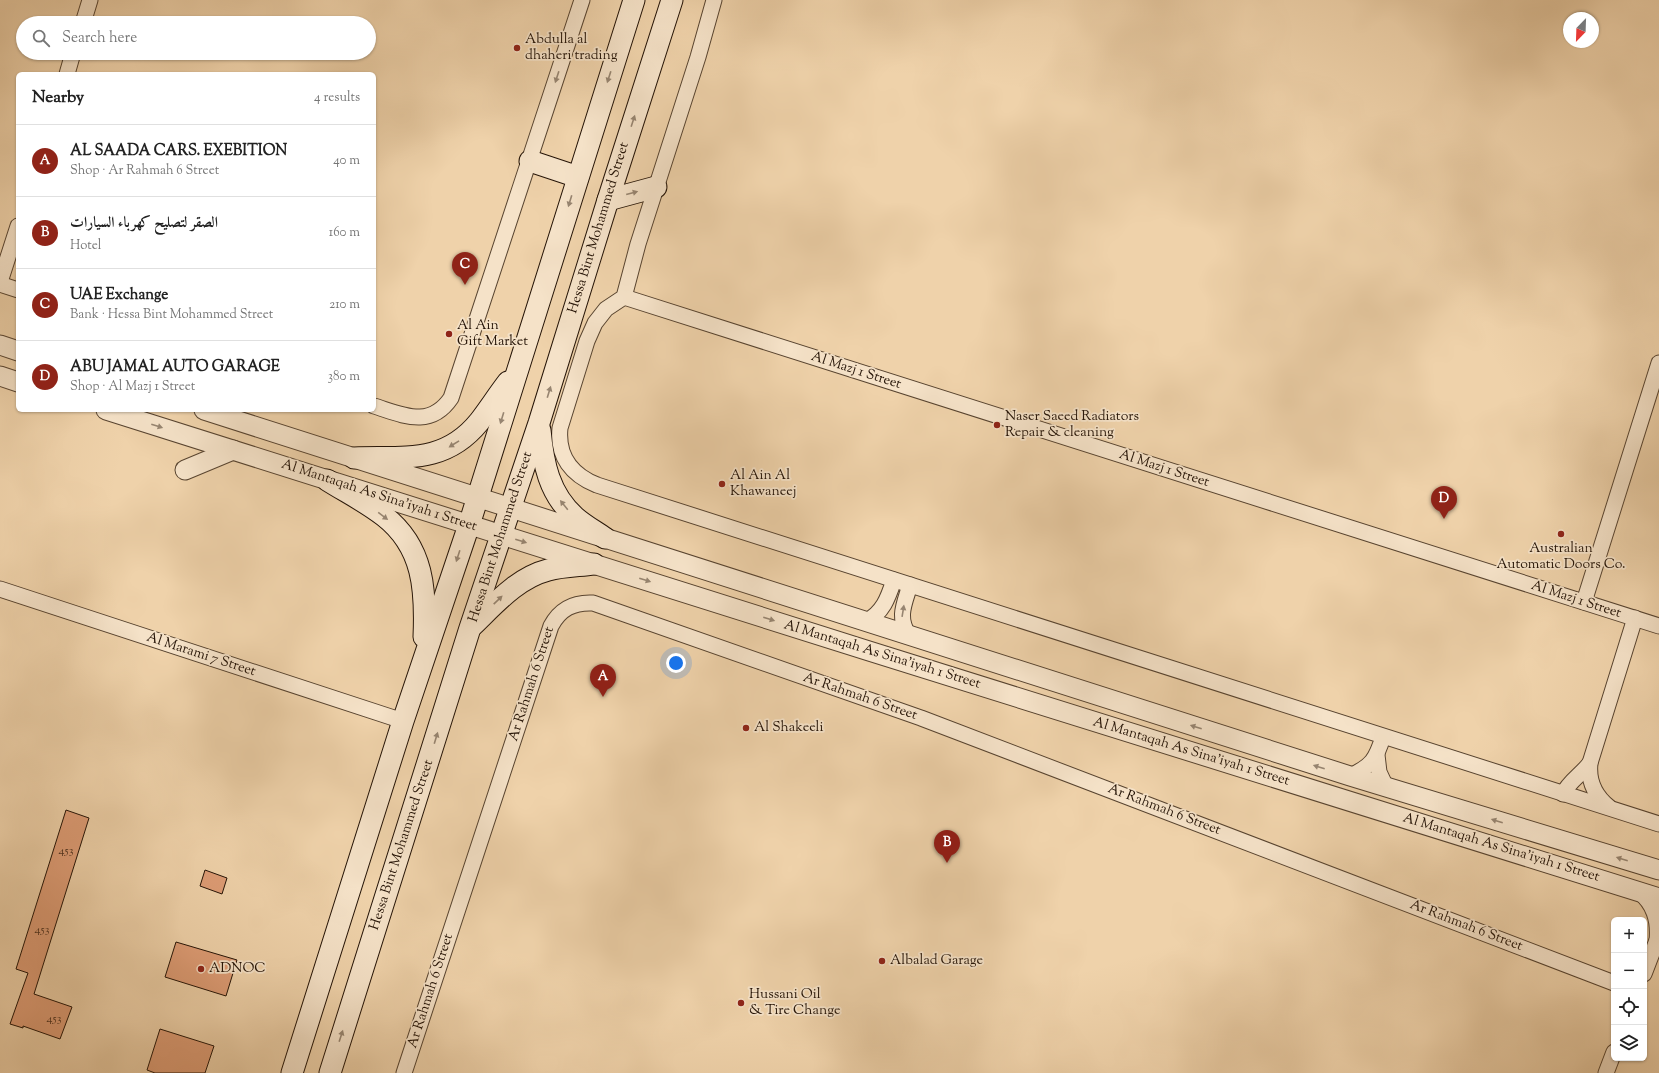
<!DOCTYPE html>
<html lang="en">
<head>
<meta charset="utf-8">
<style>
  :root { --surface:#fff; --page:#f6f6f6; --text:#222; --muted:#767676; --line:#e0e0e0; --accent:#8f2418 }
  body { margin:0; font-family:"Sorts Mill Goudy",Amiri,serif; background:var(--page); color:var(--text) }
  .controls { position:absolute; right:12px; bottom:12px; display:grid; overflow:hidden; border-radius:6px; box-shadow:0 1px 3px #0004 }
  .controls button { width:36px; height:36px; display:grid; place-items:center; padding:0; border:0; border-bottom:1px solid var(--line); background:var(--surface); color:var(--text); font:20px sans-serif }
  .compass { position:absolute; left:1563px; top:12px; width:36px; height:36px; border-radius:50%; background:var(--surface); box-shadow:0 1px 3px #0004; rotate:203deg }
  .you { position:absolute; left:676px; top:663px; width:14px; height:14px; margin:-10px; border:3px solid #fff; border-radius:50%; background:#1a73e8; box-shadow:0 0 0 6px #1a73e833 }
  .badge { display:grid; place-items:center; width:26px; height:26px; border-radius:50%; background:var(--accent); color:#fff; font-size:13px; font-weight:700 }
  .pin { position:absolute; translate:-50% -33px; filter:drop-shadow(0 1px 2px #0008) }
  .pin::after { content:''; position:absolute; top:21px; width:14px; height:12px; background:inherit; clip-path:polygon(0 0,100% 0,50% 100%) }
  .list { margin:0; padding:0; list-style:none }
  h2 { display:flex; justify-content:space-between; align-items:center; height:52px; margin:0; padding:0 16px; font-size:17px }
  h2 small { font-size:13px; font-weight:400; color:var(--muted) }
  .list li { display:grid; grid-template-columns:26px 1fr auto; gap:12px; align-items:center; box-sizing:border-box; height:72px; padding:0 16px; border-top:1px solid var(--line) }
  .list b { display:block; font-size:15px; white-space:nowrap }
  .list p { margin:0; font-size:13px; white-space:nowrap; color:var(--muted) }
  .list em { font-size:13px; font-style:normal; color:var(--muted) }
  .icon { flex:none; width:22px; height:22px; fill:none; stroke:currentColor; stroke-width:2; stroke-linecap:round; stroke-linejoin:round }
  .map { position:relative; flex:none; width:1659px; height:1073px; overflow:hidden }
  .search { position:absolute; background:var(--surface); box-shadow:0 1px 3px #0004; left:16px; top:16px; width:360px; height:44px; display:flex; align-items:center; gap:10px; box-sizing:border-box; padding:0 14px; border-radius:22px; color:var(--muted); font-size:15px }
  .panel { position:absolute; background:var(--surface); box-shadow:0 1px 3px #0004; left:16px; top:72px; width:360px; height:340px; border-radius:6px }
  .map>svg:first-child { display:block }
  .building { fill:#de9d76; stroke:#251407 }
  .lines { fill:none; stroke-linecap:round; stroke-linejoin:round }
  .minor-casing { stroke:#584430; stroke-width:17 }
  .tertiary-casing { stroke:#584430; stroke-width:21 }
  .secondary-casing { stroke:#251407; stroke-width:23 }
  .minor { stroke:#f5e2c8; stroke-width:15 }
  .tertiary { stroke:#f5e2c8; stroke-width:19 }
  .secondary { stroke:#f5e2c8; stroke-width:21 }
  .oneway { fill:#978571 }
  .poi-dot { fill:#8f2418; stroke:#f5e2c8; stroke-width:1.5 }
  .labels { text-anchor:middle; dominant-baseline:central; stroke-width:3.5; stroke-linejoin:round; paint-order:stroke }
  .number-label { font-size:12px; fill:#533623 }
  .poi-label { font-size:14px; fill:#251407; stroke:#f5e2c8; text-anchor:start }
  .street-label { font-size:14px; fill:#251407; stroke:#f5e2c8 }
</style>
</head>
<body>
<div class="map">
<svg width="1659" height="1073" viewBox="0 0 1659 1073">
  <rect width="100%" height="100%" fill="#efd2aa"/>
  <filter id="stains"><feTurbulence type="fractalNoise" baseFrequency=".005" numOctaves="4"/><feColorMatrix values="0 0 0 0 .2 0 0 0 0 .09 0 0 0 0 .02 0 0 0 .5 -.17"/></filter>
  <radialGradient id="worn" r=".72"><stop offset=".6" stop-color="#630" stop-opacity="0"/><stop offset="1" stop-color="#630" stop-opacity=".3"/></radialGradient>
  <g class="building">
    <polygon points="66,810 89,818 34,994 72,1007 60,1039 23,1026 23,1028 10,1024 28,973 16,969"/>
    <polygon points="205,870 227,878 222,894 200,886"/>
    <polygon points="176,942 237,960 226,996 165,977"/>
    <polygon points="160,1029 214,1046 205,1073 155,1073 147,1070"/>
  </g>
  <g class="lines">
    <g class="minor-casing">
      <g id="minor">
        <path d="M714 0 698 57 638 244 624 297 606 309 595 323 587 341 560 428C557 457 572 475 597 485L1659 824"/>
        <polyline points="83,23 90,0"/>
        <polyline points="67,74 73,53"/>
        <polyline points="0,282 18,226"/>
        <polyline points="0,284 18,290"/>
        <polyline points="624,297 1659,626"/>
        <path d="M374 406C403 415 430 429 451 398L582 0"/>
        <polyline points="0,589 403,721"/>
        <polyline points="1584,602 1659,363"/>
        <path d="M865 622C883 613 888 598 894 580"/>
        <path d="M909 636C897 617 904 605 910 585"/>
        <polyline points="1377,755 1379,772 1386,787"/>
        <path d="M1350 776C1372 766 1376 759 1383 737"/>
        <path d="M1563 794C1569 781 1582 774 1590 763"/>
        <path d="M1609 807C1594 795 1588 781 1590 763L1635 618"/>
        <path d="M1638 891C1654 904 1659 920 1657 941"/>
        <polyline points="1644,974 1659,935"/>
        <path d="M404 1073 551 626C560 609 573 602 593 603L921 718 1614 983"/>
        <polyline points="1606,1073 1614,1052"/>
      </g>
    </g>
    <g class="tertiary-casing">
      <g id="tertiary">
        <polyline points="0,345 18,351"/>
        <polyline points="0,376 18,382"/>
        <polyline points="106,410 869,651 1659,898"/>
        <polyline points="204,410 1350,776 1659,870"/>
        <polyline points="185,470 233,450"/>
      </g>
    </g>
    <g class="secondary-casing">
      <g id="secondary">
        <polyline points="530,161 578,177"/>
        <polyline points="608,200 656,187"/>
        <path d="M540 430C543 463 549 494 575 517 584 525 595 531 605 538"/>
        <path d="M354 458C403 456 444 465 479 422 489 409 498 395 508 382"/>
        <path d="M327 480C346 492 366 502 384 516 424 547 426 591 424 637"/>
        <path d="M472 626C495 604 517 578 548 570 563 566 579 566 594 564"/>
        <polyline points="292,1073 403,721 469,525 634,0"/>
        <polyline points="330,1073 470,628 539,423 608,200 672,0"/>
      </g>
    </g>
    <use href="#minor" class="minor"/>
    <use href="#tertiary" class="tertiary"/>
    <use href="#secondary" class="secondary"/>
  </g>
  <defs><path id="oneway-solid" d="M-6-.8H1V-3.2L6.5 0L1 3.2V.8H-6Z"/></defs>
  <g class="oneway">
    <use href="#oneway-solid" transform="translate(557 77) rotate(108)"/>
    <use href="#oneway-solid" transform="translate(609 77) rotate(108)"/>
    <use href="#oneway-solid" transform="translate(633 121) rotate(-72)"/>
    <use href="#oneway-solid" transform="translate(632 193) rotate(-15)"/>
    <use href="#oneway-solid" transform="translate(570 201) rotate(107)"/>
    <use href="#oneway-solid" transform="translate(549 392) rotate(-73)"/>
    <use href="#oneway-solid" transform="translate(502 418) rotate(107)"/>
    <use href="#oneway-solid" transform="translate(157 426) rotate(18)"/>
    <use href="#oneway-solid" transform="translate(454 444) rotate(148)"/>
    <use href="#oneway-solid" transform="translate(564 505) rotate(-129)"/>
    <use href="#oneway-solid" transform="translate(383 516) rotate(37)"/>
    <use href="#oneway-solid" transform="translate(521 541) rotate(17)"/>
    <use href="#oneway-solid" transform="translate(458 556) rotate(108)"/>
    <use href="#oneway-solid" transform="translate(645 580) rotate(17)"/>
    <use href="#oneway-solid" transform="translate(498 600) rotate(-44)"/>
    <use href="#oneway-solid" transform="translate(903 611) rotate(-81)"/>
    <use href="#oneway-solid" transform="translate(769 619) rotate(17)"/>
    <use href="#oneway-solid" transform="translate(1196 727) rotate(-162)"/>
    <use href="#oneway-solid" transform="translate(436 738) rotate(-73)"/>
    <use href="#oneway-solid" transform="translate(1319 767) rotate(-162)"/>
    <use href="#oneway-solid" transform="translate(1497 821) rotate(-163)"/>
    <use href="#oneway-solid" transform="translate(1622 859) rotate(-163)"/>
    <use href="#oneway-solid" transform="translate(341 1036) rotate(-72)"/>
  </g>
  <g class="poi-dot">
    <circle cx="517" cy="48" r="4"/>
    <circle cx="449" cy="334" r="4"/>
    <circle cx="997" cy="425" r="4"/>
    <circle cx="722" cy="484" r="4"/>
    <circle cx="1561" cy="534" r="4"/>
    <circle cx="746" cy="728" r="4"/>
    <circle cx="882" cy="961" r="4"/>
    <circle cx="201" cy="969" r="4"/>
    <circle cx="741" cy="1003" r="4"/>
  </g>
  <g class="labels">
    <g class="number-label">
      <text x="66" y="851">453</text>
      <text x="42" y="930">453</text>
      <text x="54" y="1019">453</text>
    </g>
    <g class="poi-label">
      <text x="525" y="40">Abdulla al<tspan x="525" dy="16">dhaheri trading</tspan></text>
      <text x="457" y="326">Al Ain<tspan x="457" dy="16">Gift Market</tspan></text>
      <text x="1005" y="417">Naser Saeed Radiators<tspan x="1005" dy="16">Repair &amp; cleaning</tspan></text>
      <text x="730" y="476">Al Ain Al<tspan x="730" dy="16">Khawaneej</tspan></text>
      <text x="1561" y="549" text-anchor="middle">Australian<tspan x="1561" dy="16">Automatic Doors Co.</tspan></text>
      <text x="754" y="728">Al Shakeeli</text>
      <text x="890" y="961">Albalad Garage</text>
      <text x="209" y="969">ADNOC</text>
      <text x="749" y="995">Hussani Oil<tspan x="749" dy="16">&amp; Tire Change</tspan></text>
    </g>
    <g class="street-label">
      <text transform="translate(599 228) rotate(-73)">Hessa Bint Mohammed Street</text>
      <text transform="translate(856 371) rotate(18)">Al Mazj 1 Street</text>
      <text transform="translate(1164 469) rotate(18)">Al Mazj 1 Street</text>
      <text transform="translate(379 496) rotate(18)">Al Mantaqah As Sina'iyah 1 Street</text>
      <text transform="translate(501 537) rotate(-72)">Hessa Bint Mohammed Street</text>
      <text transform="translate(1576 600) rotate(18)">Al Mazj 1 Street</text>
      <text transform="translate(201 655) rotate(18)">Al Marami 7 Street</text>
      <text transform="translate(882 655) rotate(17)">Al Mantaqah As Sina'iyah 1 Street</text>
      <text transform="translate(532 684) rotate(-72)">Ar Rahmah 6 Street</text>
      <text transform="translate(860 697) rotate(19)">Ar Rahmah 6 Street</text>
      <text transform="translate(1191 752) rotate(17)">Al Mantaqah As Sina'iyah 1 Street</text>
      <text transform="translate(1164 810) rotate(21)">Ar Rahmah 6 Street</text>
      <text transform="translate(402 845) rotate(-72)">Hessa Bint Mohammed Street</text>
      <text transform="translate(1501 848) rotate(17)">Al Mantaqah As Sina'iyah 1 Street</text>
      <text transform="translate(1466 926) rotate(21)">Ar Rahmah 6 Street</text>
      <text transform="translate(431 991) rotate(-72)">Ar Rahmah 6 Street</text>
    </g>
  </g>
  <rect width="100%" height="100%" filter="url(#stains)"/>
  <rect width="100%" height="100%" fill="url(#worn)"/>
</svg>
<div class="controls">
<button>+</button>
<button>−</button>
<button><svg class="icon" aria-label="locate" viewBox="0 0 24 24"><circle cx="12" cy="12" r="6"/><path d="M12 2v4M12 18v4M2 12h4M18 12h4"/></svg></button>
<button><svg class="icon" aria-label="layers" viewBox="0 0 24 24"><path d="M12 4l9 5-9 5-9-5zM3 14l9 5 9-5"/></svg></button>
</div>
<svg class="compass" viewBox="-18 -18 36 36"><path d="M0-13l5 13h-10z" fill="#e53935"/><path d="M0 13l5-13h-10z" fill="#767676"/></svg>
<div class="you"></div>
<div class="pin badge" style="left:603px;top:697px">A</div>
<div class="pin badge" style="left:947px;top:863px">B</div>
<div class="pin badge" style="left:465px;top:285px">C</div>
<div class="pin badge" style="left:1444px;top:519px">D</div>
<div class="search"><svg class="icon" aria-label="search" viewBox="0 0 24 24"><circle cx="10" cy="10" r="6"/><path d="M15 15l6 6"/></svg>Search here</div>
<section class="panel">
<h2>Nearby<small>4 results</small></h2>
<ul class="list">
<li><span class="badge">A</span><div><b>AL SAADA CARS. EXEBITION</b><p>Shop · Ar Rahmah 6 Street</p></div><em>40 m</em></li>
<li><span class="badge">B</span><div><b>الصقر لتصليح كهرباء السيارات</b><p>Hotel</p></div><em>160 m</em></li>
<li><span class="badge">C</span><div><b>UAE Exchange</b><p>Bank · Hessa Bint Mohammed Street</p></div><em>210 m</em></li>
<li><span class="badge">D</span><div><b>ABU JAMAL AUTO GARAGE</b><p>Shop · Al Mazj 1 Street</p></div><em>380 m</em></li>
</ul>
</section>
</div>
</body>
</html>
